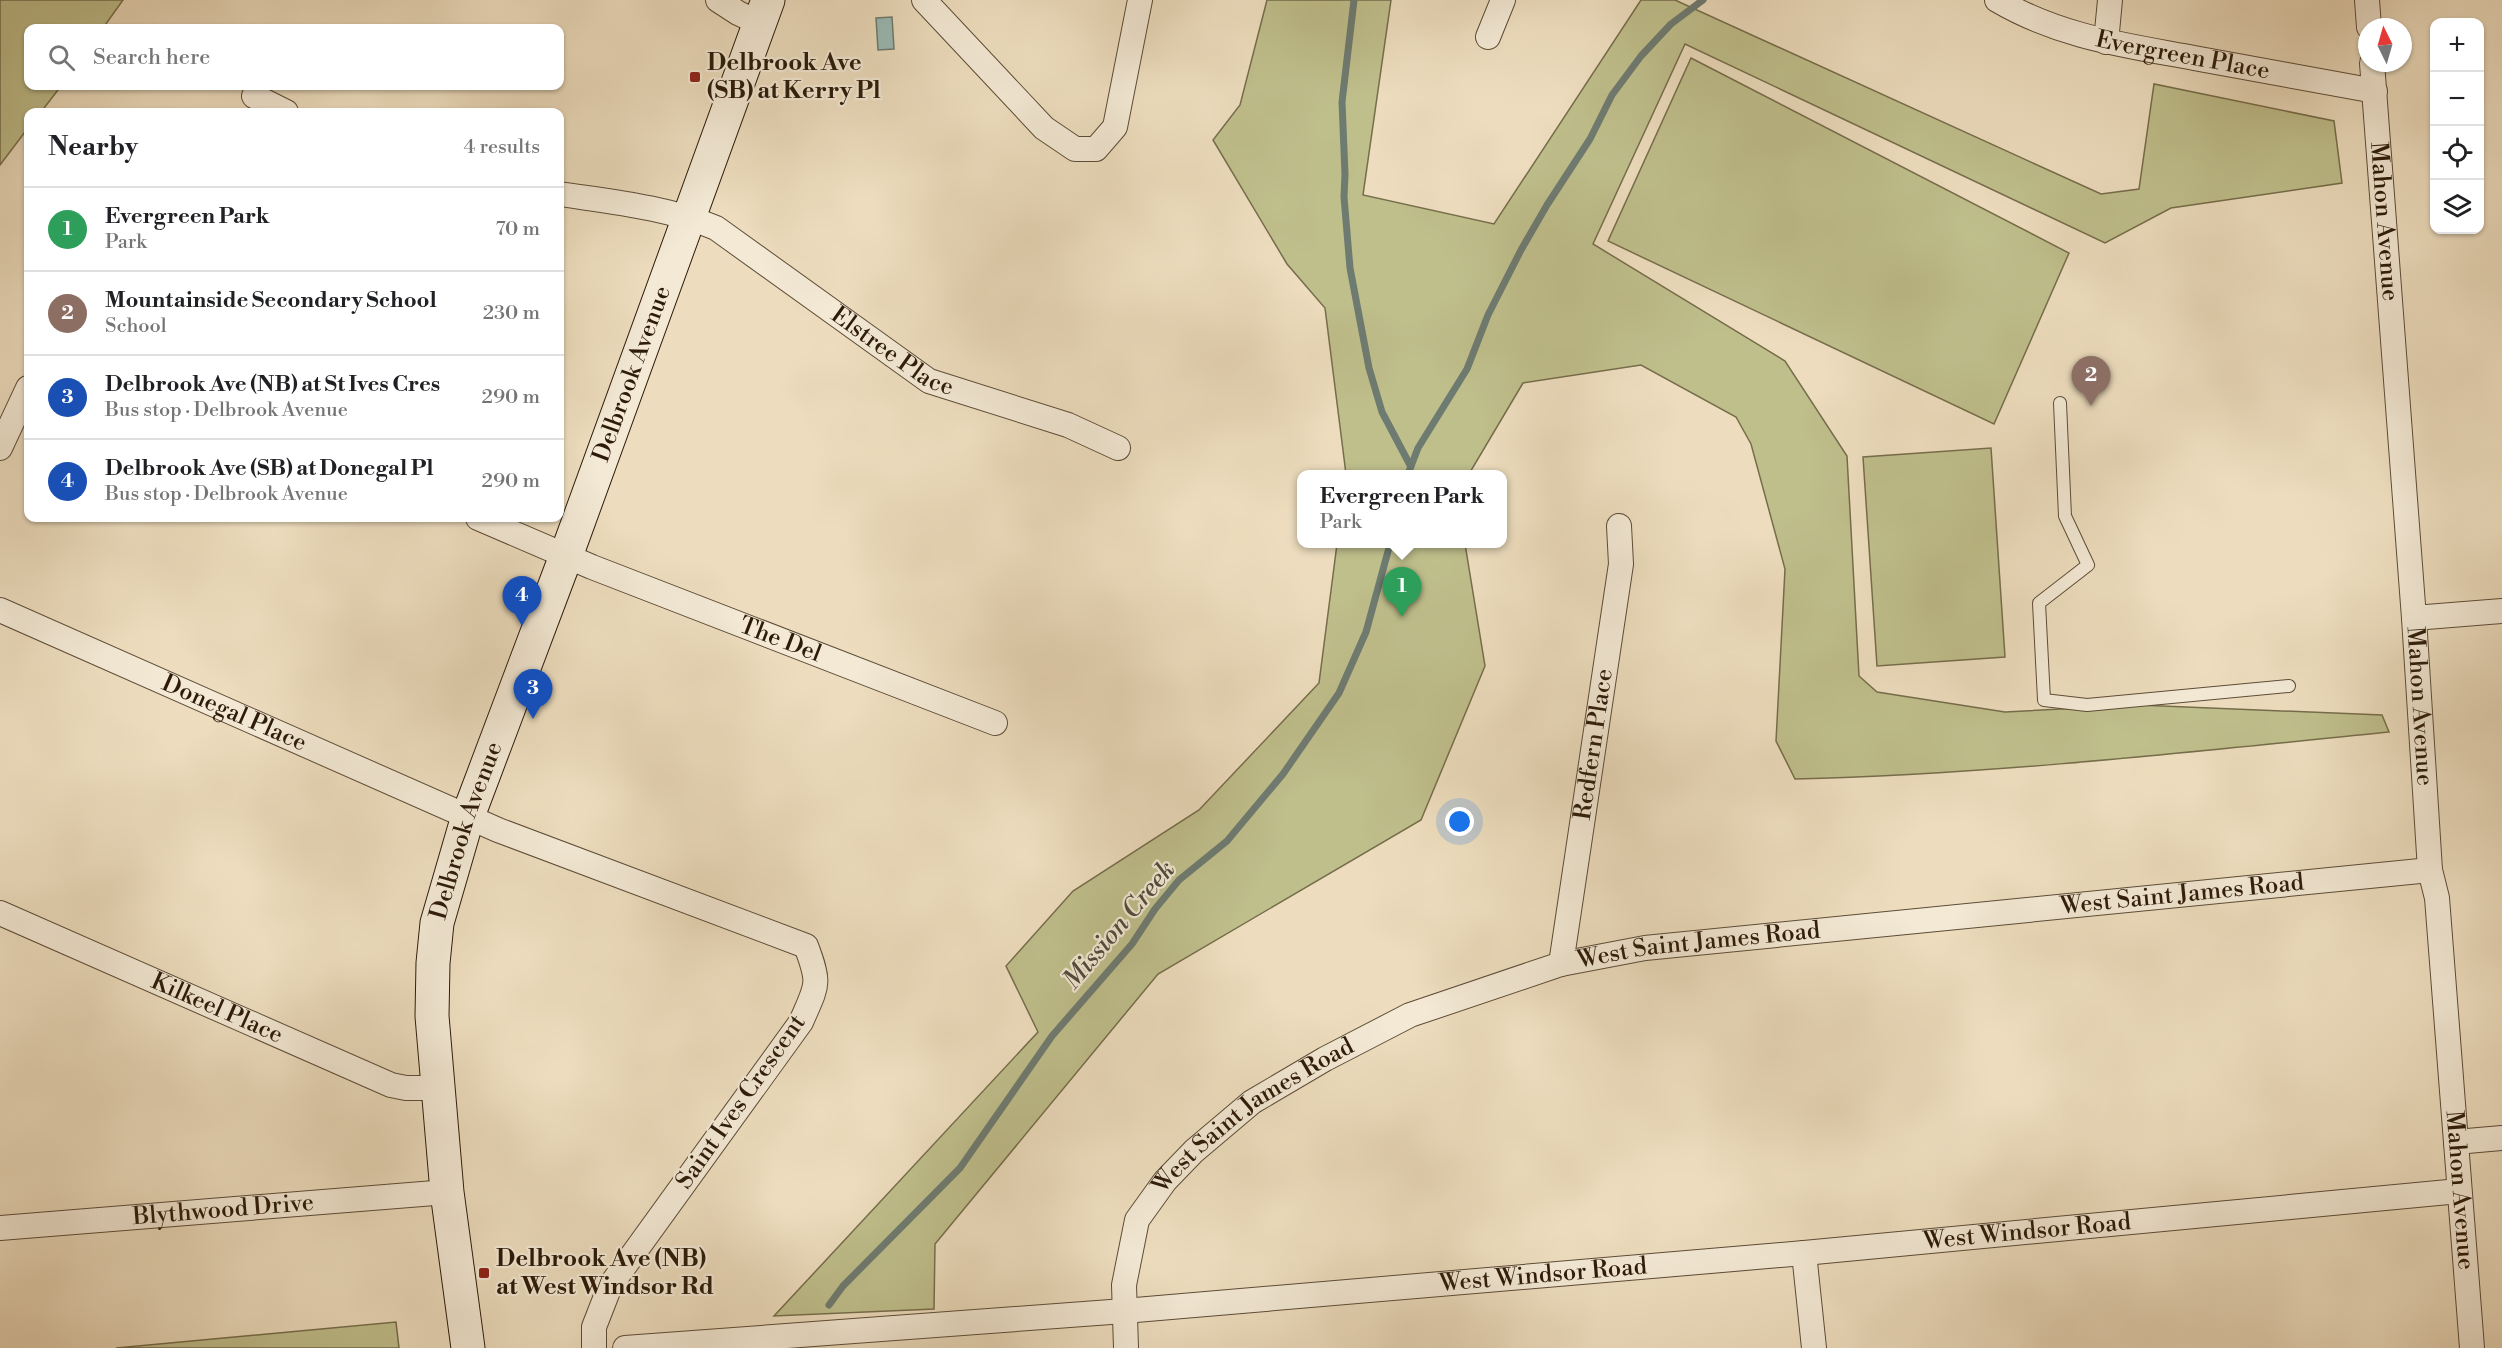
<!DOCTYPE html>
<html lang="en">
<head>
<meta charset="utf-8">
<style>
  :root { --surface:#fff; --page:#f6f6f6; --text:#202124; --muted:#757577; --line:#e0e0e0; --accent:#8f2418 }
  body { margin:0; font-family:"Libre Bodoni",serif; background:var(--page); color:var(--text) }
  .controls { position:absolute; right:18px; top:18px; display:grid; overflow:hidden; border-radius:12px; box-shadow:0 2px 4px #0004 }
  .controls button { width:54px; height:54px; display:grid; place-items:center; padding:0; border:0; border-bottom:2px solid var(--line); background:var(--surface); color:var(--text); font:30px sans-serif }
  .compass { position:absolute; left:2358px; top:18px; width:54px; height:54px; border-radius:50%; background:var(--surface); box-shadow:0 2px 4px #0004; rotate:355deg }
  .you { position:absolute; left:1460px; top:822px; width:21px; height:21px; margin:-15px; border:4px solid #fff; border-radius:50%; background:#1a73e8; box-shadow:0 0 0 9px #1a73e833 }
  .badge { display:grid; place-items:center; width:39px; height:39px; border-radius:50%; background:var(--accent); color:#fff; font-size:20px; font-weight:700 }
  .pin { position:absolute; translate:-50% -50px; filter:drop-shadow(0 2px 3px #0008) }
  .pin::after { content:''; position:absolute; top:32px; width:21px; height:18px; background:inherit; clip-path:polygon(0 0,100% 0,50% 100%) }
  .popup { position:absolute; left:1297px; top:470px; width:210px; height:78px; box-sizing:border-box; display:grid; place-content:center; border-radius:12px; background:var(--surface); filter:drop-shadow(0 2px 4px #0005); font-size:20px; white-space:nowrap; color:var(--muted) }
  .popup b { font-size:22px; color:var(--text) }
  .popup::after { content:''; position:absolute; left:50%; top:100%; margin-left:-12px; border:12px solid transparent; border-top-color:var(--surface) }
  .list { margin:0; padding:0; list-style:none }
  h2 { display:flex; justify-content:space-between; align-items:center; height:78px; margin:0; padding:0 24px; font-size:26px }
  h2 small { font-size:20px; font-weight:400; color:var(--muted) }
  .list li { display:grid; grid-template-columns:39px 1fr auto; gap:18px; align-items:center; box-sizing:border-box; height:84px; padding:0 24px; border-top:2px solid var(--line) }
  .list b { display:block; font-size:22px; white-space:nowrap }
  .list p { margin:0; font-size:20px; white-space:nowrap; color:var(--muted) }
  .list em { font-size:20px; font-style:normal; color:var(--muted) }
  .icon { flex:none; width:33px; height:33px; fill:none; stroke:currentColor; stroke-width:2; stroke-linecap:round; stroke-linejoin:round }
  .map { position:relative; flex:none; width:2502px; height:1348px; overflow:hidden }
  .search { position:absolute; background:var(--surface); box-shadow:0 2px 4px #0004; left:24px; top:24px; width:540px; height:66px; display:flex; align-items:center; gap:15px; box-sizing:border-box; padding:0 21px; border-radius:12px; color:var(--muted); font-size:22px }
  .panel { position:absolute; background:var(--surface); box-shadow:0 2px 4px #0004; left:24px; top:108px; width:540px; height:414px; border-radius:12px }
  .map>svg:first-child { display:block }
  .green { fill:#bfbf8c; stroke:#766d4b; stroke-width:1.5 }
  .water { fill:#9abbb6; stroke:#6e7b71; stroke-width:1.5 }
  .lines { fill:none; stroke-linecap:round; stroke-linejoin:round }
  .stream { stroke:#6e7b71; stroke-width:7 }
  .lane-casing { stroke:#5d4c37; stroke-width:14 }
  .street-casing { stroke:#5d4c37; stroke-width:26 }
  .secondary-casing { stroke:#2d1b0a; stroke-width:35 }
  .lane { stroke:#f3e9d5; stroke-width:12 }
  .street { stroke:#f3e9d5; stroke-width:24 }
  .secondary { stroke:#f3e9d5; stroke-width:33 }
  .poi-dot { fill:#8f2418; stroke:#f3e9d5; stroke-width:2 }
  .labels { text-anchor:middle; dominant-baseline:central; stroke-width:4.5; stroke-linejoin:round; paint-order:stroke }
  .street-label { font-size:24px; fill:#2d1b0a; stroke:#f3e9d5 }
  .poi-label { font-size:24px; font-weight:bold; fill:#2d1b0a; stroke:#f3e9d5; text-anchor:start }
  .water-label { font-size:26px; font-style:italic; fill:#4e4b3e; stroke:#f3e9d5 }
</style>
</head>
<body>
<div class="map">
<svg width="2502" height="1348" viewBox="0 0 2502 1348">
  <rect width="100%" height="100%" fill="#edddbe"/>
  <filter id="stains"><feTurbulence type="fractalNoise" baseFrequency=".00333" numOctaves="4"/><feColorMatrix values="0 0 0 0 .2 0 0 0 0 .09 0 0 0 0 .02 0 0 0 .5 -.17"/></filter>
  <radialGradient id="worn" r=".72"><stop offset=".6" stop-color="#630" stop-opacity="0"/><stop offset="1" stop-color="#630" stop-opacity=".3"/></radialGradient>
  <g class="green">
    <polygon points="0,0 123,0 103,28 28,28 28,86 61,86 41,112 28,112 28,128 0,165"/>
    <path d="M1267 0H1391L1363 195 1494 224 1641 0H1675L2101 194 2139 189 2154 84 2334 121 2342 183 2171 208 2105 243 1685 44 1593 244 1785 361 1847 456 1859 676 1877 692 2005 712 2138 705 2382 715 2389 732C2191 752 1994 774 1795 779L1776 741 1785 569 1751 444 1736 417 1641 365 1523 383 1469 474H1346L1325 308 1287 264 1213 140 1240 105Z"/>
    <polygon points="1691,58 2069,253 1994,424 1608,241"/>
    <polygon points="1991,448 2005,657 1877,666 1863,457"/>
    <polygon points="1337,544 1465,544 1485,666 1421,820 1158,974 935,1244 934,1309 774,1316 1038,1032 1006,966 1073,891 1199,810 1319,683"/>
    <polygon points="396,1322 399,1348 116,1348"/>
  </g>
  <polygon class="water" points="892,17 894,49 878,50 876,18"/>
  <g class="lines">
    <g class="stream">
      <polyline points="1354,0 1342,102 1345,174 1344,197 1350,268 1369,368 1382,412 1410,465"/>
      <polyline points="1408,474 1418,448 1467,369 1488,315 1521,250 1547,205 1590,139 1612,95 1641,56 1671,24 1703,0"/>
      <polyline points="829,1305 843,1286 960,1168 1052,1036 1132,944 1155,909 1179,880 1227,841 1283,774 1339,693 1366,632 1390,544"/>
    </g>
    <g class="lane-casing">
      <polyline id="lane" points="2060,403 2065,516 2088,565 2039,603 2044,700 2087,705 2289,686"/>
    </g>
    <g class="street-casing">
      <g id="street">
        <polyline points="718,0 738,13 759,23"/>
        <polyline points="924,0 1044,128 1075,149 1096,149 1115,127 1140,0"/>
        <path id="s1" d="M1997 0C2060 37 2124 45 2194 58 2254 69 2315 80 2375 91"/>
        <polyline points="2367,0 2369,27"/>
        <polyline points="1488,37 1503,0"/>
        <polyline points="2106,42 2110,0"/>
        <path id="s2" d="M2372 63 2414 618 2430 870 2437 898 2472 1348"/>
        <polyline points="254,96 286,112"/>
        <path id="s3" d="M560 194C613 202 666 207 716 228L929 381 1068 425 1118 448"/>
        <polyline points="0,448 28,388"/>
        <path id="s4" d="M478 518 592 567 995 723"/>
        <path id="s5" d="M0 610 498 830 806 946C821 985 817 985 801 1022L610 1286 594 1327V1348"/>
        <polyline points="2414,618 2502,611"/>
        <path id="s6" d="M0 913 391 1085 406 1088H438"/>
        <path id="s7" d="M1561 964 1621 564 1619 526"/>
        <polyline points="2456,1142 2502,1138"/>
        <path id="s8" d="M0 1228 447 1192"/>
        <polyline points="1804,1253 1814,1348"/>
        <path id="s9" d="M625 1348 1124 1311 1804 1253 2459 1191"/>
        <path id="s10" d="M1126 1348 1124 1285 1137 1220 1165 1181 1194 1151 1252 1102 1325 1059 1410 1015 1561 964 1645 948 2430 870"/>
      </g>
    </g>
    <g class="secondary-casing">
      <g id="secondary">
        <path id="s11" d="M468 1348 447 1192 432 1016 433 963 437 923 468 816 566 556 768 0"/>
      </g>
    </g>
    <use href="#lane" class="lane"/>
    <use href="#street" class="street"/>
    <use href="#secondary" class="secondary"/>
  </g>
  <g class="poi-dot">
    <rect x="689" y="71" width="12" height="12" rx="3"/>
    <rect x="478" y="1267" width="12" height="12" rx="3"/>
  </g>
  <g class="labels">
    <g class="street-label">
      <text stroke="none"><textPath href="#s1" startOffset="195">Evergreen Place</textPath></text>
      <text stroke="none"><textPath href="#s2" startOffset="159">Mahon Avenue</textPath></text>
      <text stroke="none"><textPath href="#s3" startOffset="376">Elstree Place</textPath></text>
      <text stroke="none"><textPath href="#s11" startOffset="1010">Delbrook Avenue</textPath></text>
      <text stroke="none"><textPath href="#s4" startOffset="326">The Del</textPath></text>
      <text stroke="none"><textPath href="#s2" startOffset="645">Mahon Avenue</textPath></text>
      <text stroke="none"><textPath href="#s5" startOffset="256">Donegal Place</textPath></text>
      <text stroke="none"><textPath href="#s7" startOffset="222">Redfern Place</textPath></text>
      <text stroke="none"><textPath href="#s11" startOffset="524">Delbrook Avenue</textPath></text>
      <text stroke="none"><textPath href="#s10" startOffset="1260">West Saint James Road</textPath></text>
      <text stroke="none"><textPath href="#s10" startOffset="774">West Saint James Road</textPath></text>
      <text stroke="none"><textPath href="#s6" startOffset="237">Kilkeel Place</textPath></text>
      <text transform="translate(741 1102) rotate(-55)">Saint Ives Crescent</text>
      <text stroke="none"><textPath href="#s10" startOffset="288">West Saint James Road</textPath></text>
      <text stroke="none"><textPath href="#s2" startOffset="1131">Mahon Avenue</textPath></text>
      <text stroke="none"><textPath href="#s8" startOffset="224">Blythwood Drive</textPath></text>
      <text stroke="none"><textPath href="#s9" startOffset="1407">West Windsor Road</textPath></text>
      <text stroke="none"><textPath href="#s9" startOffset="921">West Windsor Road</textPath></text>
    </g>
    <g class="poi-label">
      <text x="707" y="63">Delbrook Ave<tspan x="707" dy="28">(SB) at Kerry Pl</tspan></text>
      <text x="496" y="1259">Delbrook Ave (NB)<tspan x="496" dy="28">at West Windsor Rd</tspan></text>
    </g>
    <g class="water-label">
      <text transform="translate(1119 925) rotate(-50)">Mission Creek</text>
    </g>
  </g>
  <rect width="100%" height="100%" filter="url(#stains)"/>
  <rect width="100%" height="100%" fill="url(#worn)"/>
</svg>
<div class="controls">
<button>+</button>
<button>−</button>
<button><svg class="icon" aria-label="locate" viewBox="0 0 24 24"><circle cx="12" cy="12" r="6"/><path d="M12 2v4M12 18v4M2 12h4M18 12h4"/></svg></button>
<button><svg class="icon" aria-label="layers" viewBox="0 0 24 24"><path d="M12 4l9 5-9 5-9-5zM3 14l9 5 9-5"/></svg></button>
</div>
<svg class="compass" viewBox="-18 -18 36 36"><path d="M0-13l5 13h-10z" fill="#e53935"/><path d="M0 13l5-13h-10z" fill="#757577"/></svg>
<div class="you"></div>
<div class="pin badge" style="left:1402px;top:617px;background:#2e9e5b">1</div>
<div class="popup"><b>Evergreen Park</b>Park</div>
<div class="pin badge" style="left:2091px;top:406px;background:#8d6e63">2</div>
<div class="pin badge" style="left:533px;top:719px;background:#1a4fb4">3</div>
<div class="pin badge" style="left:522px;top:626px;background:#1a4fb4">4</div>
<div class="search"><svg class="icon" aria-label="search" viewBox="0 0 24 24"><circle cx="10" cy="10" r="6"/><path d="M15 15l6 6"/></svg>Search here</div>
<section class="panel">
<h2>Nearby<small>4 results</small></h2>
<ul class="list">
<li><span class="badge" style="background:#2e9e5b">1</span><div><b>Evergreen Park</b><p>Park</p></div><em>70 m</em></li>
<li><span class="badge" style="background:#8d6e63">2</span><div><b>Mountainside Secondary School</b><p>School</p></div><em>230 m</em></li>
<li><span class="badge" style="background:#1a4fb4">3</span><div><b>Delbrook Ave (NB) at St Ives Cres</b><p>Bus stop · Delbrook Avenue</p></div><em>290 m</em></li>
<li><span class="badge" style="background:#1a4fb4">4</span><div><b>Delbrook Ave (SB) at Donegal Pl</b><p>Bus stop · Delbrook Avenue</p></div><em>290 m</em></li>
</ul>
</section>
</div>
</body>
</html>
